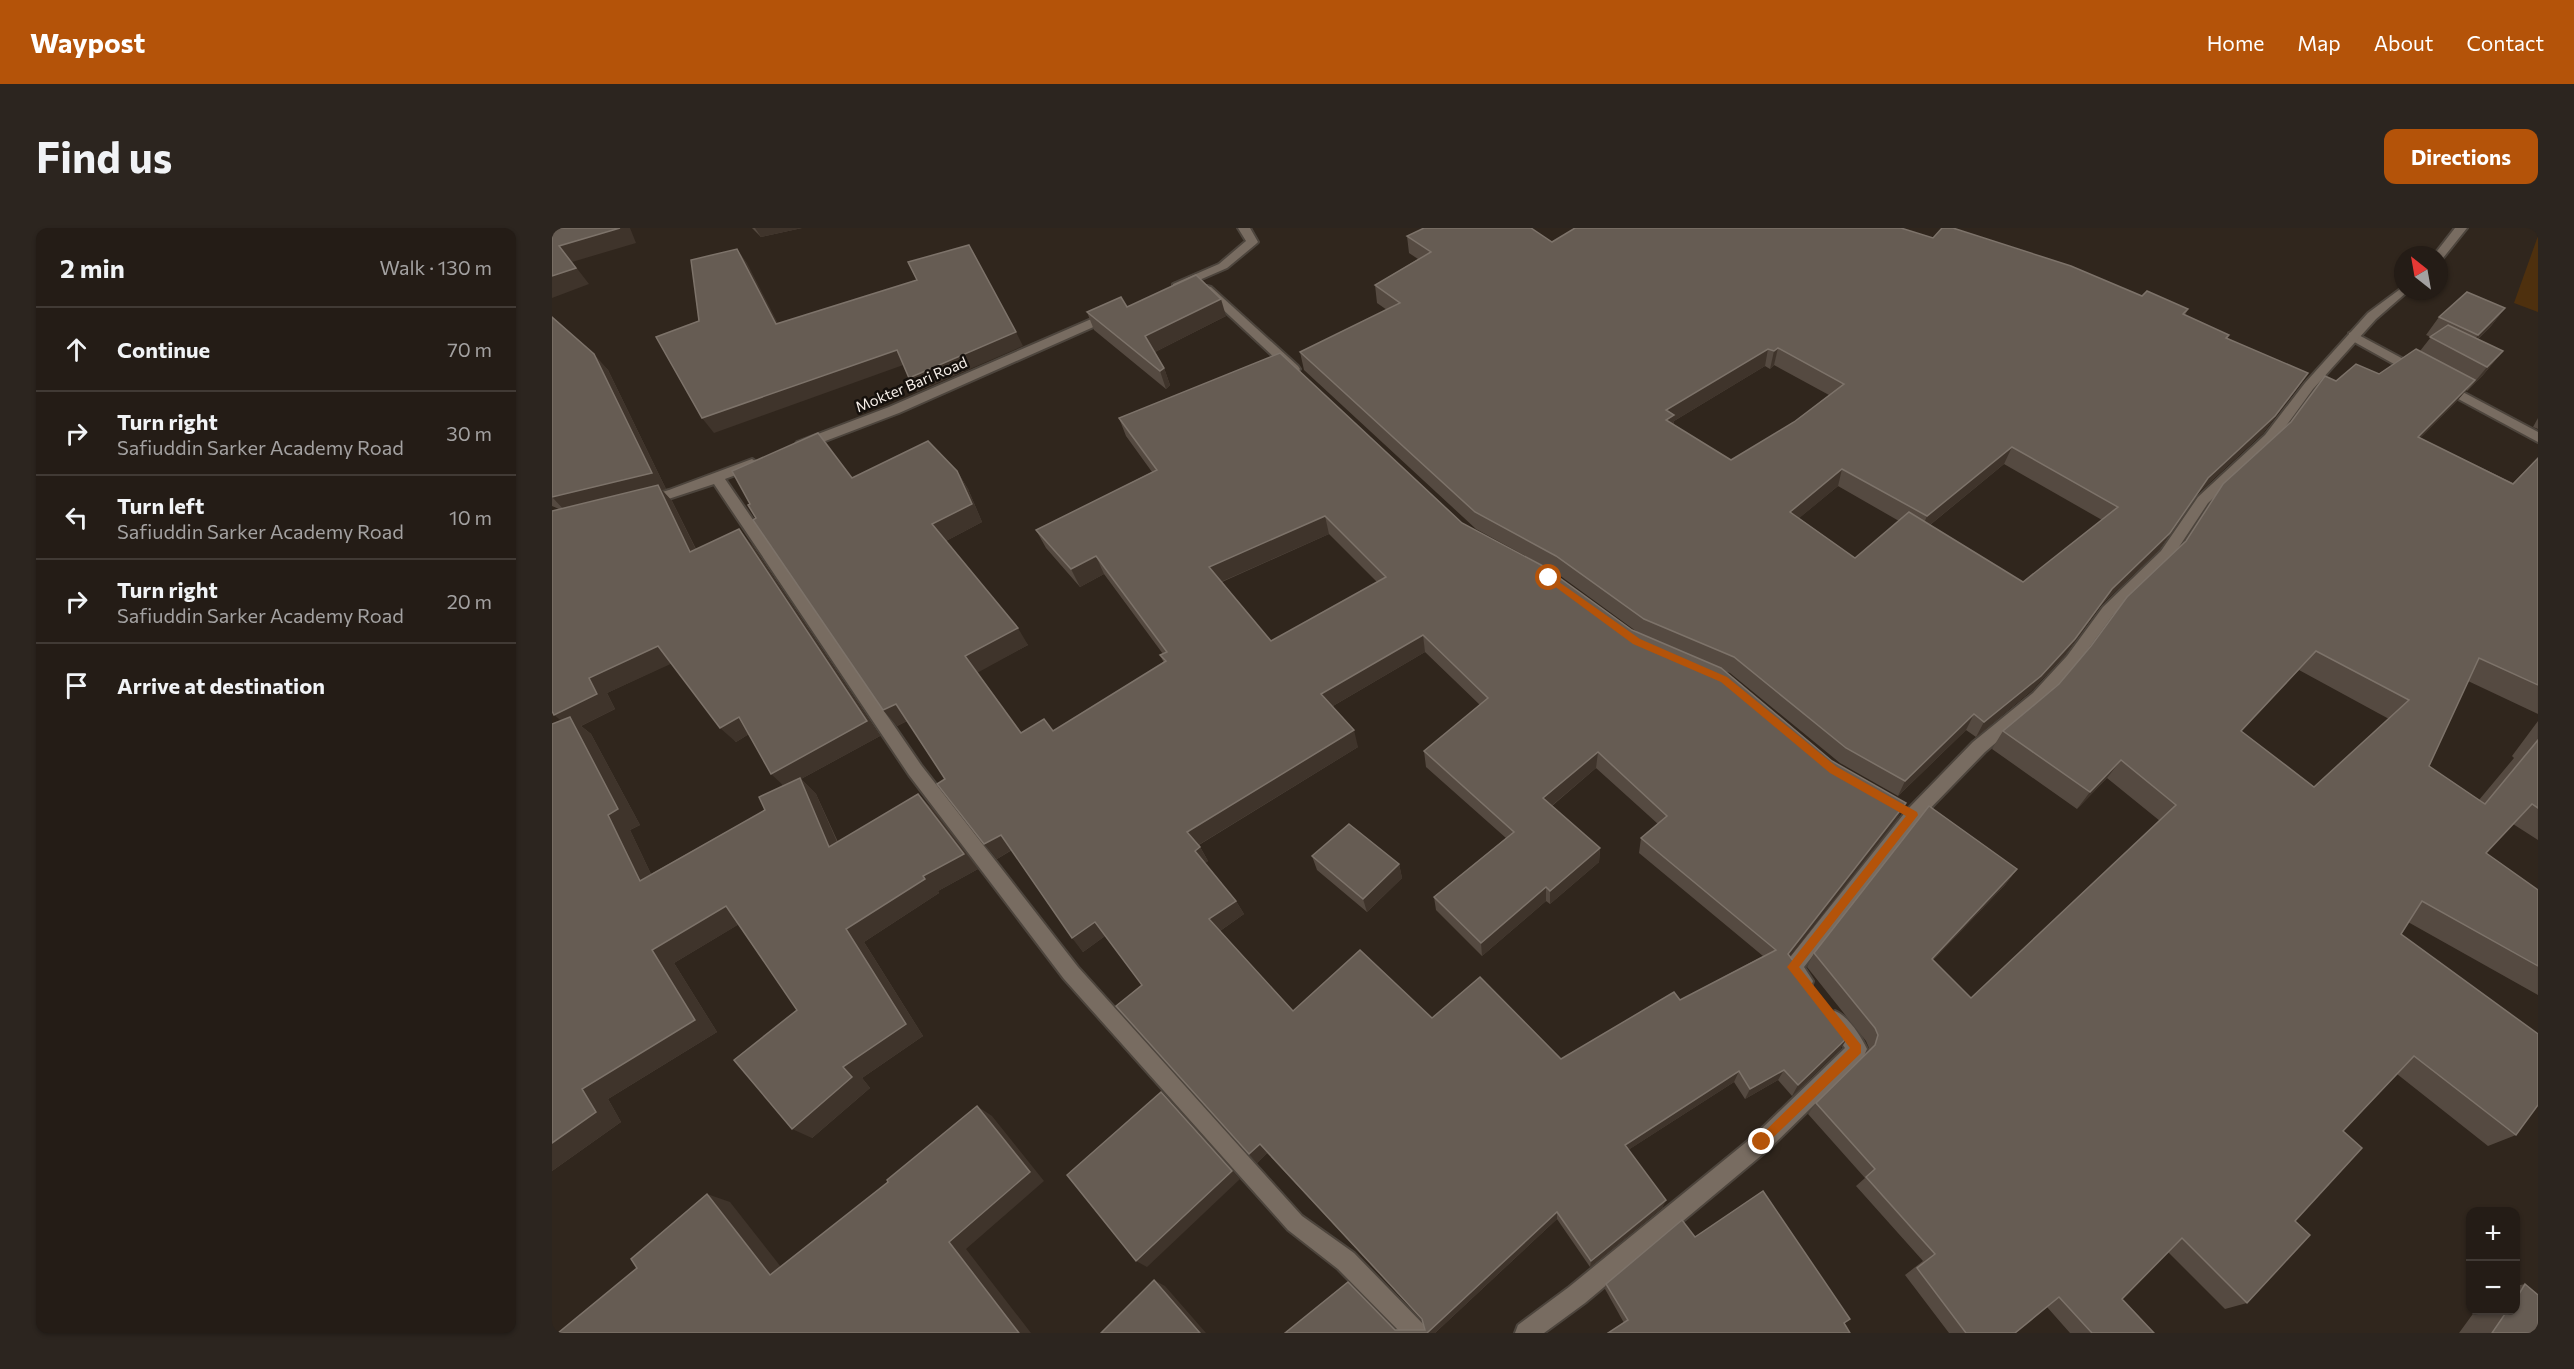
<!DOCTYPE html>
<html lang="en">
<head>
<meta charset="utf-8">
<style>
  :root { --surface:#241c16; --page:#2c251f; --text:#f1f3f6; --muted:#a3a1a1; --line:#413a35; --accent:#b45309 }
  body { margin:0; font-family:Commissioner,sans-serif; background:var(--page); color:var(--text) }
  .controls { position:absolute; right:18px; bottom:18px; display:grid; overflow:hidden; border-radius:12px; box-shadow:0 2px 4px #0004 }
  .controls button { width:54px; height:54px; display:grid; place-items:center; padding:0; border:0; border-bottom:2px solid var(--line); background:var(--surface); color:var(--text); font:30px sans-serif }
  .compass { position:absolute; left:1842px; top:18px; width:54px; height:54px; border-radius:50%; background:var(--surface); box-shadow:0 2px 4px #0004; rotate:329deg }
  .stop { position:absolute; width:18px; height:18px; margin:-14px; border:4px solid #b45309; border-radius:50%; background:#fff }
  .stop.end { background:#b45309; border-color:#fff; box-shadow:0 2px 6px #0008 }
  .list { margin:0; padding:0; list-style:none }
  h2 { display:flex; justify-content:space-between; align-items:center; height:78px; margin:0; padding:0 24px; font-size:26px }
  h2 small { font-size:20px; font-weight:400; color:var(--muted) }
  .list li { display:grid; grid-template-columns:39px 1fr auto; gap:18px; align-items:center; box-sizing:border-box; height:84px; padding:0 24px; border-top:2px solid var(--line) }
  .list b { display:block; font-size:22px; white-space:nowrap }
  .list p { margin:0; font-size:20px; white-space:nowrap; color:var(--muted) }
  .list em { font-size:20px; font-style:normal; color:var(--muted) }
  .icon { flex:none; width:33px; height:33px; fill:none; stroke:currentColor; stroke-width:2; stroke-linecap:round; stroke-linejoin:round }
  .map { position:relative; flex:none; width:1986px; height:1105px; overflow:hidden; border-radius:12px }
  header { display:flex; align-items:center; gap:36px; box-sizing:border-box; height:84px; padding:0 30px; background:var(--accent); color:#fff }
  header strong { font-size:28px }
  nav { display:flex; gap:33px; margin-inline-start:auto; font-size:21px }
  .intro { display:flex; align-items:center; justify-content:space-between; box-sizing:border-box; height:144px; padding:0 36px }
  h1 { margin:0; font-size:42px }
  .button { padding:15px 27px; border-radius:12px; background:var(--accent); color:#fff; font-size:21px; font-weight:700 }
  main { display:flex; gap:36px; padding:0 36px }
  aside { flex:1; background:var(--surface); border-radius:12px; box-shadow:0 2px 4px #0004 }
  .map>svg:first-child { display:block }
  .green { fill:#4e300e }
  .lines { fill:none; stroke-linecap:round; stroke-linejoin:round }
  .service-casing { stroke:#4d453d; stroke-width:4 }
  .minor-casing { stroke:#4d453d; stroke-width:4 }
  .service { fill:#786c61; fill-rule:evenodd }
  .minor { fill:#786c61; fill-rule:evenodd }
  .wall { fill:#554a41; fill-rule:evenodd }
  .shaded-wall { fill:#3f342b }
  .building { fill:#665c53; stroke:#7d736a; stroke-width:1.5; fill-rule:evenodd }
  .route { fill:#b45309 }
  .labels { text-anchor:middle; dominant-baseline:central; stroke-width:5; stroke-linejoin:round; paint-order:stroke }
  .far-street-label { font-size:15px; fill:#f6efe9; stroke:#15100c }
</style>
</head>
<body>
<header>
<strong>Waypost</strong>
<nav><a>Home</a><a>Map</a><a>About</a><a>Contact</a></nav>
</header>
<div class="intro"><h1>Find us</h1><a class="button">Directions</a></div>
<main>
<aside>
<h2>2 min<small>Walk · 130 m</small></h2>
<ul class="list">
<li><svg class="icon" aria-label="ahead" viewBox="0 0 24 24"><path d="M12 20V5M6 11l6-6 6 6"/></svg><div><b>Continue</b></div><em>70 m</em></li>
<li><svg class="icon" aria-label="right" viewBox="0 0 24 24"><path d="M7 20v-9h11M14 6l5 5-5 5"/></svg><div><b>Turn right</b><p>Safiuddin Sarker Academy Road</p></div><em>30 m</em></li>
<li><svg class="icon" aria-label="left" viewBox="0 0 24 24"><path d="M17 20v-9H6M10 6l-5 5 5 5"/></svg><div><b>Turn left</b><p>Safiuddin Sarker Academy Road</p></div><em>10 m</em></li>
<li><svg class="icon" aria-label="right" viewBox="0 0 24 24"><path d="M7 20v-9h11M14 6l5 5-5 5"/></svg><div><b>Turn right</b><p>Safiuddin Sarker Academy Road</p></div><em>20 m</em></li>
<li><svg class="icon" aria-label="arrive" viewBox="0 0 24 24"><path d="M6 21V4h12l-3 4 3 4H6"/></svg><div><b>Arrive at destination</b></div></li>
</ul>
</aside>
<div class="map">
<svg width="1986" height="1105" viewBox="0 0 1986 1105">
  <rect width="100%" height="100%" fill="#30261d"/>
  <polygon class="green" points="1986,8 1986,84 1962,75"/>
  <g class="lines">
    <g class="service-casing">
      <g id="service">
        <polygon points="1801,104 1868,140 1870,143 1868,146 1860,146 1797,111 1797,105"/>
        <polygon points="1890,153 1986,204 1986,214 1886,160 1884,157"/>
      </g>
    </g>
    <g class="minor-casing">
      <g id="minor">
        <polygon points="686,0 698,0 706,14 704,16 675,40 629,60 621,60 621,56 667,36 694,13"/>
        <polygon points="1903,0 1915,0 1891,30 1887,31 1887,27 1882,27"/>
        <polygon points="655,58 659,59 746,138 748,141 746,144 738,144 651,63 651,59"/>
        <polygon points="1851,59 1851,63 1855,64 1824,91 1761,161 1723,213 1656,275 1619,331 1561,387 1525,436 1493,473 1433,524 1367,592 1252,739 1261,753 1259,759 1252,762 1245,759 1232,739 1235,733 1355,582 1421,514 1481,465 1515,428 1551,379 1609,323 1646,269 1713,207 1753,155 1816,85"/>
        <polygon points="560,82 566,86 564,89 347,185 255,220 245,220 243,217 245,214 337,179"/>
        <polygon points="200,231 207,236 205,239 173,251 369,537 526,739 750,988 802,1025 872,1097 875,1105 849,1105 786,1041 736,1002 512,751 357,547 162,256 95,278 88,273 90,270 117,262"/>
        <path d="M1283 783C1296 788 1309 808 1315 821L1312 828 1217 921 1033 1075 992 1105H963L966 1097 1017 1059 1203 907 1293 820 1274 792 1276 786Z"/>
      </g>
    </g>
    <use href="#service" class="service"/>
    <use href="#minor" class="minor"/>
  </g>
  <g class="wall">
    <polygon points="200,0 250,0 209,9"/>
    <path d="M855 8 1000 14 1381 10 1590 68 1636 81 1633 87 1677 107 1675 111 1744 162 1711 205 1644 267 1607 322 1549 377 1513 427 1479 463 1424 509 1414 502 1346 568 1288 535 1178 445 1172 443 1346 590 1238 729 1289 820 1240 868 1226 852 1193 871 1182 854 1076 922 1111 979 1038 1039 1005 991 883 1105H733L873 1102 871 1092 715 925 705 935 564 778 590 757 553 708 531 724 460 622 445 631 355 493 345 498 300 250 405 243 416 261 430 294 394 313 476 417 425 444 469 505 501 503 612 435 608 427 611 426 552 346 528 359 494 320 484 302 600 244 574 208 567 190 910 295 1080 402 1088 406 1003 344 924 301 752 142 748 124 835 82 825 75 823 57 866 31 857 25ZM1222 137 1277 167 1242 194 1179 232 1121 197 1122 193 1213 138 1218 141ZM1452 236 1550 292 1471 354 1378 297ZM1286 258 1347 293 1303 330 1247 290ZM777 306 825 354 719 413 670 354ZM873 424 928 477 872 523 874 539 954 610 882 669 884 682 930 728 994 673 998 676 1047 634 1048 620 1000 578 1044 540 1106 596 1089 610 1087 625 1211 728 1128 772 1009 831 880 790 741 783 668 703 692 686 684 673 653 635 656 633 647 617 806 519 781 478Z"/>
    <polygon points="575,79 674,88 603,124 612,140 618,157 614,161 542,102 535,84"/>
    <path d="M1953 80 1939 98 1926 111 1951 123 1931 147 1915 163 1914 162 1905 173 1868 210 1961 255 1986 230V486L1916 453 1877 538 1927 572 1962 530 1960 528 1986 493V612L1961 596 1934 625 1986 662V767L1856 694 1849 706 1964 907 1936 918 1845 846 1791 903 1743 993 1695 1075 1673 1081 1616 1024 1570 1071 1602 1105H1518L1495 1079 1463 1105H1397L1353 1047 1371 1033 1304 958 1313 950 1256 886 1264 875 1316 824 1317 820 1314 813 1255 739 1262 725 1465 641 1453 657 1381 732 1419 770 1608 593 1555 550 1525 581 1440 521 1451 503 1507 456 1633 314 1784 153 1827 146 1868 123 1879 109 1874 107 1887 89ZM1747 442 1837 491 1762 559 1689 503Z"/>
    <path d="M0 89 56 142 114 261 110 262 120 273 144 321 200 317 328 508 249 551 264 566 286 614 366 566 381 582 426 641 386 663 387 665 312 714 371 808 310 850 318 860 260 910 245 782 187 696 122 735 165 804 56 871 69 894 0 943 9 493 7 281 0 278ZM119 435 184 514 197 506 231 557 213 582 99 646 78 602 88 597 39 506 29 498 63 481 55 465Z"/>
    <polygon points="1986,190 1986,201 1981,199"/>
    <polygon points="760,628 847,636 850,650 815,684 765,642"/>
    <polygon points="1143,1009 1292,1095 1072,1095 1053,1061 1054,1056"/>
    <polygon points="1973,1056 1986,1105 1907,1105 1923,1083 1964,1083 1964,1058"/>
  </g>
  <g class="shaded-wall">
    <polygon points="68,0 78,0 84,15 20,34 37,56 0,70 0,48 7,18"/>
    <polygon points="203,0 250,0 209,9"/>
    <polygon points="185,21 195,35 234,111 224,96"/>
    <polygon points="669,71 674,88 599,126 593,108"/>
    <polygon points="1953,80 1939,98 1912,124 1926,107"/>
    <polygon points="464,104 471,118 365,164 357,150"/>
    <polygon points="1226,120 1222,137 1218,141 1222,123"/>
    <polygon points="1216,121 1213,138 1122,193 1120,204 1112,210 1114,182"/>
    <polygon points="345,122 354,136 162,205 150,190"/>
    <polygon points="1951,123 1931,147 1915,163 1935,139"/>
    <polygon points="42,126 56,142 114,261 110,262 120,273 153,340 15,285 0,269"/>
    <polygon points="612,140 618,157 614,161 608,143"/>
    <polygon points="1756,145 1744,162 1711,205 1644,267 1607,322 1549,377 1513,427 1479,463 1424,509 1432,494 1560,361 1656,250"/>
    <polygon points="1923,152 1905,173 1849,230 1866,209"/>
    <polygon points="1460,219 1452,236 1368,305 1375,288"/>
    <polygon points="1290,241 1286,258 1234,301 1238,284"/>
    <polygon points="405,243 416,261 430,294 392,314 380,296"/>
    <polygon points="773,288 777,306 664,356 657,339"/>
    <polygon points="187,301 200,317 328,508 249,551 264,566 294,634 277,619 234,560 219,546"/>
    <polygon points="544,328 552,346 528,359 519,341"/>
    <polygon points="466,400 476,417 425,445 413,428"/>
    <polygon points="871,407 873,424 774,482 769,466"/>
    <polygon points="106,418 123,434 55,465 63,481 29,498 39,506 88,597 78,602 109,667 88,653 56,587 21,502 2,487 37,450"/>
    <polygon points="344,476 357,492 345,498 331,482"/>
    <polygon points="1422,486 1414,502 1346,568 1353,553"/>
    <polygon points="187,489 202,503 184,514 168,500"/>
    <polygon points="802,502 806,519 643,619 635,604"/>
    <polygon points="1046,524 1044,540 991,585 991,570"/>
    <polygon points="1569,532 1555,550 1525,581 1538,564"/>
    <polygon points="366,566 381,582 426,641 386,663 387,665 312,714 371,808 310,850 318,860 260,910 240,901 294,701 371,648"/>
    <polygon points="1354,575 1346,590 1230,739 1236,726"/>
    <polygon points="449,607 461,621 445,631 432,616"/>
    <polygon points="648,619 656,633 651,637 643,623"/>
    <polygon points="1048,620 1047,634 998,676 998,663"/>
    <polygon points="847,636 850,650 815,684 811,671"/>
    <polygon points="1465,641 1453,657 1369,745 1380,731"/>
    <polygon points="994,659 994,673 930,728 929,715"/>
    <polygon points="684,673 692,686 665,705 657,691"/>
    <polygon points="174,678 194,692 122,735 165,804 56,871 69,894 0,943 0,915 30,861 100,722"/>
    <polygon points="543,694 553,708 531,724 520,710"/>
    <polygon points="1297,808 1289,820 1240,868 1246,857"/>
    <polygon points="1232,842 1226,852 1193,871 1198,861"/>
    <polygon points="1187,843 1182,854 1070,926 1073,917"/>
    <polygon points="609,864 688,951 595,1039 584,1033"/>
    <polygon points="425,878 440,888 492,953 414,1021 479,1105 467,1105 397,1014"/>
    <polygon points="708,916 715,925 705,935 697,926"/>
    <polygon points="155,966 178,974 240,1053 218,1047"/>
    <polygon points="1114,972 1111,979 1038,1039 1039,1033"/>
    <polygon points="1005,984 1005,991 883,1105 875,1105"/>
    <polygon points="602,1052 613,1058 654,1105 648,1105"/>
  </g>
  <g class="building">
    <polygon points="0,0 68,0 7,18 24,40 0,48"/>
    <path d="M872 0H979L1000 14 1023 0H1349L1381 10 1390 0H1401L1519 38 1590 68 1595 63 1636 81 1631 86 1677 107 1674 110 1756 145 1723 188 1656 250 1618 305 1560 361 1523 411 1489 448 1432 494 1422 486 1353 553 1294 520 1182 429 1092 391 1004 328 923 284 748 124 848 75 823 57 879 24 855 8ZM1226 120 1292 156 1242 194 1179 232 1114 192 1122 187 1114 182 1216 121 1222 123ZM1460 219 1566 279 1471 354 1357 284 1303 330 1238 284 1290 241 1375 288Z"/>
    <polygon points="417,17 464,104 357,150 345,122 150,190 104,109 147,93 139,32 185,21 224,96 365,52 356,34"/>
    <polygon points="644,47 669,71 593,108 612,140 608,143 535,84 569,69 575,79"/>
    <polygon points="1915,64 1953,80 1926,107 1887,89"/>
    <polygon points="0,89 42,126 100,245 0,269"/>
    <polygon points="1896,97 1951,123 1935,139 1878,109"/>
    <path d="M1864 121 1923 152 1866 209 1961 256 1986 230V457L1927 430 1877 538 1933 576 1986 512V580L1980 576 1934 625 1986 662V738L1870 673 1849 706 1986 806V877L1964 907 1862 828 1791 903 1810 920 1743 993 1758 1007 1695 1075 1630 1010 1570 1071 1602 1105H1540L1507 1069 1463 1105H1414L1365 1040 1383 1026 1314 949 1323 941 1264 875 1323 817 1326 807 1323 800 1262 725 1377 578 1465 641 1380 731 1419 770 1624 577 1569 532 1538 564 1451 503 1507 456 1539 418 1575 369 1634 313 1671 256 1739 194 1773 148 1784 153 1804 136 1827 146ZM1764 423 1857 472 1762 559 1689 503Z"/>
    <path d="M728 125 910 295 991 338 1080 402 1169 440 1280 533 1354 575 1236 726 1297 808 1246 857 1232 842 1198 861 1187 843 1073 917 1114 972 1039 1033 1005 984 875 1105H733L796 1054 843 1102H873L870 1091 708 916 697 926 564 778 590 757 543 694 520 710 449 607 432 616 385 556 393 551 344 476 331 482 201 292 204 290 196 277 198 276 180 243 266 205 300 250 376 213 405 243 420 276 380 296 466 400 413 428 469 505 492 491 501 503 614 433 608 427 615 424 544 328 519 341 484 302 605 242 567 190ZM773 288 834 349 719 413 657 339ZM871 407 936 470 872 523 962 604 882 669 929 715 994 659 998 663 1048 620 991 570 1046 524 1115 588 1089 610 1224 722 1128 772 1122 764 1009 831 928 749 880 790 808 722 741 783 657 691 684 673 643 623 648 619 635 604 802 502 769 466Z"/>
    <polygon points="106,257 138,324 187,301 315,493 219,546 187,489 168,500 106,418 37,450 45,466 2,487 0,483 0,283"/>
    <polygon points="18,489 66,581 56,587 88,653 213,582 207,569 248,550 277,619 366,566 412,626 371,648 373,651 294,701 354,796 291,839 300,849 240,901 182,832 245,782 174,678 100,722 143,792 30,861 44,884 0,915 0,496"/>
    <polygon points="797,596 847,636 811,671 760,628"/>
    <polygon points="609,864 680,943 584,1033 515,947"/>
    <polygon points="425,878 478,944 397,1014 467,1105 6,1105 85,1040 79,1031 155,966 218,1047 336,954 335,952"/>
    <polygon points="1211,963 1298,1091 1292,1095 1298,1105 1056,1105 1076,1092 1054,1056 1130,992 1143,1009"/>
    <polygon points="602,1052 648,1105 549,1105"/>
    <polygon points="1973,1056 1986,1067 1986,1105 1940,1105 1955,1083 1964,1083 1964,1071"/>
  </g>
  <polygon class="route" points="997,347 1088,411 1175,449 1285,539 1365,584 1366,587 1247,739 1309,817 1309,825 1210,920 1205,914 1206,910 1298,820 1235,739 1354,588 1278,545 1169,454 1081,416 994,352 993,350"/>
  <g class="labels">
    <g class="far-street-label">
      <text transform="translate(359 156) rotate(-23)">Mokter Bari Road</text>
    </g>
  </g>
</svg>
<div class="controls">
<button>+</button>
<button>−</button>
</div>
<svg class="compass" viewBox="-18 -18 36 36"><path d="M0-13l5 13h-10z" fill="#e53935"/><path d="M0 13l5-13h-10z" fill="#a3a1a1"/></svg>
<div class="stop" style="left:997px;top:350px"></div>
<div class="stop end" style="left:1210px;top:914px"></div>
</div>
</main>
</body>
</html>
